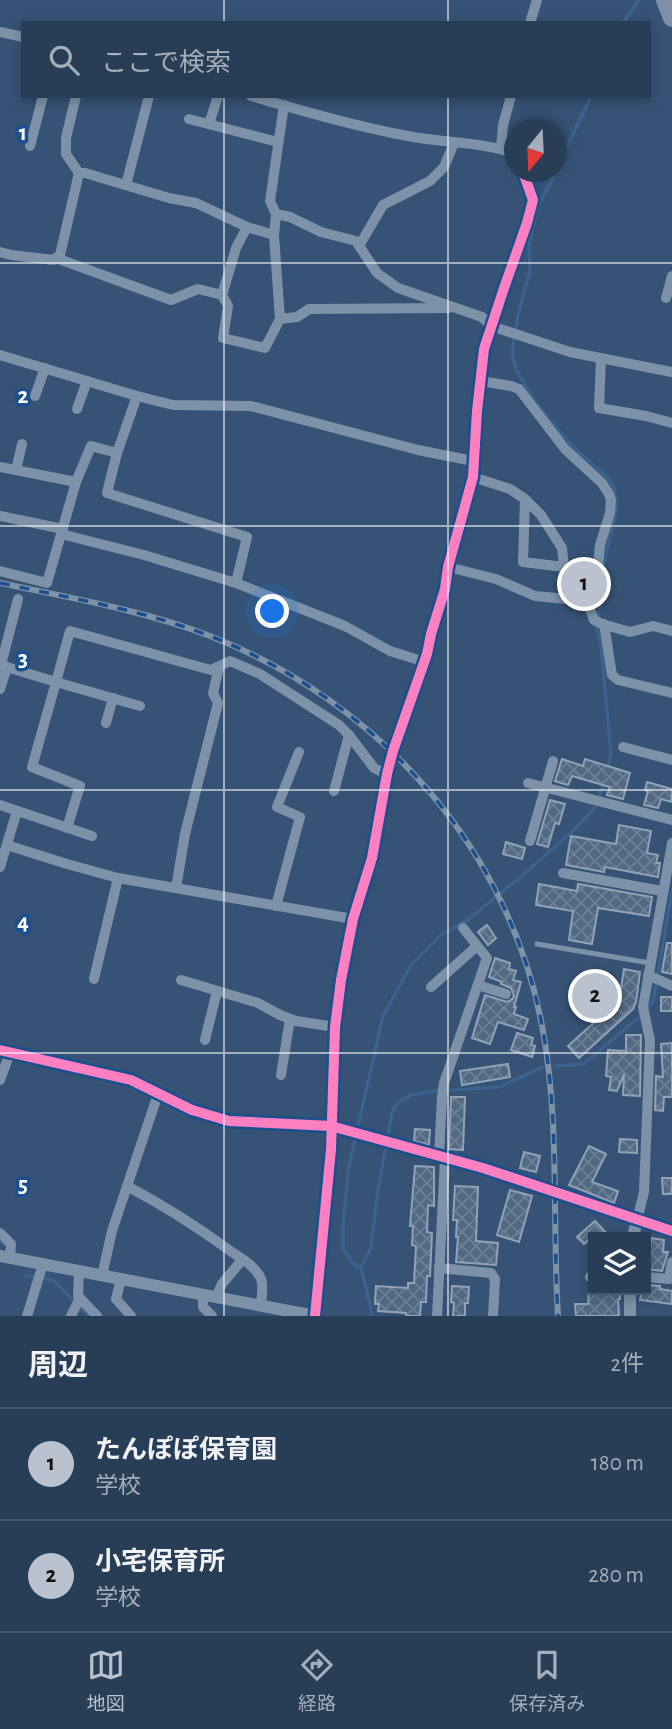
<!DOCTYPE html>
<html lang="ja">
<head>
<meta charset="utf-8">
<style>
  :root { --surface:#283e57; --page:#344961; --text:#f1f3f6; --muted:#a5aeba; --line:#44576d; --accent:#b9c2ce }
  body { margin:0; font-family:"Alegreya Sans","Noto Sans JP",sans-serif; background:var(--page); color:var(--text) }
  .controls { position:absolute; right:21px; bottom:21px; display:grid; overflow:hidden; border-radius:0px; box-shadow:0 4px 10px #0003 }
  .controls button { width:63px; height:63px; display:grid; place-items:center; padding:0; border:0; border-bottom:2px solid var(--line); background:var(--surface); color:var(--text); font:35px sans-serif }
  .compass { position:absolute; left:504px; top:119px; width:63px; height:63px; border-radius:50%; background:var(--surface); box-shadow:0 4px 10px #0003; rotate:198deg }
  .you { position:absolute; left:273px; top:612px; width:24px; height:24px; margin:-18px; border:5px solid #fff; border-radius:50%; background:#1a73e8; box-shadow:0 0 0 10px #1a73e833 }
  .badge { display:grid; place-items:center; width:46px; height:46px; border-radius:50%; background:var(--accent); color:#111; font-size:23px; font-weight:700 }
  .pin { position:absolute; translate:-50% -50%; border:4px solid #fff; box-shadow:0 2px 7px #0006 }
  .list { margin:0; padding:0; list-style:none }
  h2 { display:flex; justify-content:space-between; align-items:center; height:91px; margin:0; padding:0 28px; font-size:30px }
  h2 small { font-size:23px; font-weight:400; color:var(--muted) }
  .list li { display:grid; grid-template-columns:46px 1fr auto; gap:21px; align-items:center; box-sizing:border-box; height:112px; padding:0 28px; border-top:2px solid var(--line) }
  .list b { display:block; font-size:26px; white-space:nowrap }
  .list p { margin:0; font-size:23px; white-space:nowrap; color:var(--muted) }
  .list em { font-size:23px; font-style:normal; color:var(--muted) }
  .icon { flex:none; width:38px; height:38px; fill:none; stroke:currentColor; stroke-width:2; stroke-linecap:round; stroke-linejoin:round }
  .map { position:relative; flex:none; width:672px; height:1316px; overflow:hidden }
  .search { position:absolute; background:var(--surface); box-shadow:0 4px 10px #0003; left:21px; right:21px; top:21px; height:77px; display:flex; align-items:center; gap:18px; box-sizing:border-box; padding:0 24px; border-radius:0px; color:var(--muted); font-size:26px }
  .sheet { height:315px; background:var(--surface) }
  nav { display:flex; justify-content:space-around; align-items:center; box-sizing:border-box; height:98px; border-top:2px solid var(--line); background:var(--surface); font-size:19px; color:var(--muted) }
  nav a { display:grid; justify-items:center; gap:4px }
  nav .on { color:var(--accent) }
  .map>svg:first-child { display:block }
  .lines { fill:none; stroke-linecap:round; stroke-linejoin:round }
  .stream { stroke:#3b618d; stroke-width:3.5 }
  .building { fill:url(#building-cross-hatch); stroke:#92a2b6; stroke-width:2 }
  .service { stroke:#7d92a8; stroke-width:5 }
  .minor { stroke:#7d92a8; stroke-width:10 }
  .tertiary { stroke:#7d92a8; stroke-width:12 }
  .trunk { stroke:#7e90a7; stroke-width:18 }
  .rail-casing { stroke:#7e92a7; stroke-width:6 }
  .rail { stroke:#1b4f8f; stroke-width:3.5; stroke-dasharray:10; stroke-linecap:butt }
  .cycleway-casing { stroke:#1b4f8f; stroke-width:15 }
  .cycleway { stroke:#ff80c0; stroke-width:10 }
  .grid { fill:none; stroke:#fff; stroke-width:2; stroke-opacity:0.55 }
  .grid-label { font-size:23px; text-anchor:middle; font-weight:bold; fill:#fff; stroke:#1b4f8f; stroke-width:7; stroke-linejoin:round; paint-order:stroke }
</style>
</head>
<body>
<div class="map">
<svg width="672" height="1316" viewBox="0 0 672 1316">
  <defs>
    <pattern id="building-cross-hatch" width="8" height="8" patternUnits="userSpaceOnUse" patternTransform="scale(1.75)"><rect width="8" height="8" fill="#526984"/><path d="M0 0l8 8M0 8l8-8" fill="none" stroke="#6c8096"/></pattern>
  </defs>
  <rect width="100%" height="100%" fill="#365274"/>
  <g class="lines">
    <g class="stream">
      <polyline points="623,23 639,0"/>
      <polyline points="556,170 591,96"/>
      <polyline points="556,172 538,206 529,245 530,270 518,315 512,353 516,369 533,399 553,424 574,448 607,477 614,487 617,507 604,563 597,630 601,645 611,754 607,769"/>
      <polyline points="556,1066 584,1064 639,1017 653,1002 672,891"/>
      <polyline points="0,1242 3,1244"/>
      <polyline points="361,1268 371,1247 378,1190 392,1113 397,1103 411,1095 437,1091 500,1087 542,1067"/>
      <polyline points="26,1276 53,1280 89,1316"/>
      <polyline points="371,1316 371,1308 361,1268 354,1264 343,1249 343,1224 349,1166 383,1016 411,965 441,935 469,919 524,874 573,831 595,808 604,783"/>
    </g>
  </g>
  <g class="building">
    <polygon points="562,759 583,766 585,759 630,773 623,799 607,795 610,787 572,776 568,785 555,781"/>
    <polygon points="647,782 672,789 672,802 661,799 658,808 644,805 648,791 645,790"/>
    <polygon points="550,800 565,804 559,824 555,823 548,847 537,844"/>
    <polygon points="619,825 651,831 647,853 658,855 656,863 660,863 658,877 605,867 604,872 566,865 571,836 616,844"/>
    <polygon points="506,842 525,848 522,859 503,854"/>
    <polygon points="539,884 577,891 578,884 652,897 649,916 598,908 592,944 569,940 573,911 536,905"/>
    <polygon points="487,925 496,938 488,945 478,932"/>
    <polygon points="667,943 672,943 672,974 662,972"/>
    <polygon points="495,958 510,963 509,969 516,971 513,980 521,982 514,1007 516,1007 514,1014 528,1019 524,1030 498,1022 490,1044 472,1038 485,995 507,1002 512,999 514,996 511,988 501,984 502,982 489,977"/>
    <polygon points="624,969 640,972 636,1002 633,1009 579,1058 568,1046 619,1000"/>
    <rect x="661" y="997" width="11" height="14"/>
    <polygon points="517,1033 533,1038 531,1045 535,1046 532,1057 511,1050"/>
    <polygon points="626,1035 641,1035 640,1096 623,1095 624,1074 617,1091 609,1090 611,1077 606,1076 608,1050 626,1051"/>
    <polygon points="672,1043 672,1097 664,1097 663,1111 655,1110 656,1076 663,1077 661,1044"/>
    <polygon points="508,1064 510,1077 462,1085 460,1071"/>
    <polygon points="451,1097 465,1097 463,1150 449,1149"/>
    <polygon points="415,1129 430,1130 429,1145 414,1141"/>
    <polygon points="620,1139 637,1140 637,1153 619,1152"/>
    <polygon points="589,1146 606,1154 592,1182 618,1191 614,1203 569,1185"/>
    <polygon points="524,1152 540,1156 536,1172 520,1168"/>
    <polygon points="415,1166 434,1167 434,1206 428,1205 427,1232 432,1233 430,1276 427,1276 426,1302 421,1302 420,1316 406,1316 406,1313 378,1311 379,1304 375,1304 376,1286 408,1288 408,1283 414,1283 416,1246 412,1245 413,1226 410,1226"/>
    <polygon points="662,1178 672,1178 672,1194 663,1194"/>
    <polygon points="455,1186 478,1187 476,1241 498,1243 496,1265 456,1262 458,1237 456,1237 457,1220 453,1220"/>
    <polygon points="510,1190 532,1196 519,1242 497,1235"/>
    <polygon points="595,1221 610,1237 592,1237 584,1244 577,1237"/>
    <polygon points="651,1238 664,1240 663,1252 668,1252 662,1271 646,1269 646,1250 650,1251"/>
    <polygon points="646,1285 660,1286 660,1289 672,1291 672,1304 640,1300 642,1290 646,1290"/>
    <polygon points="452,1286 469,1287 468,1303 465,1303 465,1316 453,1316 454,1303 451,1302"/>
    <polygon points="589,1290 620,1290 620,1299 618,1299 619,1316 576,1316 575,1304 588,1304"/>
  </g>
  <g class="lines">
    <polyline class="service" points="537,944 650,963"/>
    <g class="minor">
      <polyline points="530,23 537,0"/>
      <polyline points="0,32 23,37"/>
      <polyline points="76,96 66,138 66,154 79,173"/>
      <path d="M251 96C303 111 354 126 408 136 443 143 481 142 514 153"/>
      <polyline points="284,105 270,201 276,214 290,217 321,232 356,241 377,273 398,288 482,317 491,326 570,352 672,372"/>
      <polyline points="189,119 278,142"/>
      <polyline points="209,124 218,96"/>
      <polyline points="30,146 43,96"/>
      <polyline points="501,149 503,125 511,96"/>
      <polyline points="126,185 149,96"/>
      <polyline points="274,235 280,319"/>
      <polyline points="359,246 383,205 430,181 444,167 454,143"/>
      <polyline points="0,252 11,255 54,260 60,255 79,173 85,173 169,198 196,203 247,227 274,235 276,214"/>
      <polyline points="56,258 171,300 198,289 222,295 236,248 247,227"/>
      <polyline points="222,295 228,306 223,338 265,348 280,319 297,317 309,309 449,308"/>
      <polyline points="666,298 672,276"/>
      <polyline points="0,355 137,396 173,405 251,406 418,450 473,461"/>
      <polyline points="601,359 599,408 646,416 672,423"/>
      <polyline points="35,396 45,368"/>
      <polyline points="77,409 87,381"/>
      <polyline points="117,453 107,493 247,537 236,583"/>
      <polyline points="0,467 76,482"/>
      <polyline points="16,470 22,444"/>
      <polyline points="473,477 510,489 525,499 541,515 562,548 564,567 523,562 525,499"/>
      <polyline points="0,516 63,529"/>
      <polyline points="61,534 144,555 236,583 345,626 390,651 425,662"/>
      <polyline points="448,567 496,579 535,596 587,601 596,586 600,545 610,513 611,500 609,494 602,483 565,449 519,389 511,386 481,381"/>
      <polyline points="0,571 47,583 76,482 91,446 117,453 137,396"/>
      <polyline points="587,601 594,620 602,624 630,632 653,626 672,631"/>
      <polyline points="604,624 612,675 618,680 672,693"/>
      <polyline points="0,665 56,682 70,631 211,670 230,661 260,674 339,725 349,735 374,768 387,774"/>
      <polyline points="1,665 18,599"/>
      <polyline points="0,689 7,667"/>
      <polyline points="106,723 113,698"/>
      <polyline points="623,747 672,760"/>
      <polyline points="528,783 672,820"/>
      <polyline points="334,791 349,735"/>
      <polyline points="0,805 92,836"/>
      <polyline points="67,828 80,786 32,767 56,682 140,706"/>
      <polyline points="530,841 553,761"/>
      <polyline points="7,845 67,864 118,878 353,919"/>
      <polyline points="0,867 17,811"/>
      <polyline points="563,873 662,891"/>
      <polyline points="176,888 185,834 218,703 213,693 219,667"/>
      <polyline points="276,906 300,817 277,807 299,752"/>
      <polyline points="648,975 672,986"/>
      <polyline points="94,979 118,878"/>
      <polyline points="181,980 258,1003 280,1015 296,1021 335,1027"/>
      <polyline points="478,985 506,994"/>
      <polyline points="431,987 477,946"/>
      <polyline points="205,1040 217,991"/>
      <polyline points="0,1050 131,1080 192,1110 229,1121 331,1126 483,1168 672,1231"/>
      <polyline points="281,1075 290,1019"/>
      <polyline points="0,1080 10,1053"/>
      <polyline points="439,1156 442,1097 444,1083 487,958 463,928"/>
      <path d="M127 1186C163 1205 196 1226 229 1250 239 1257 256 1266 261 1279 264 1286 261 1298 261 1306"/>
      <polyline points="637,1220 644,1192 650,1040 643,1007 672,843"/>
      <polyline points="0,1233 11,1244 10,1258"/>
      <polyline points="439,1268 491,1273 495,1279 493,1316"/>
      <polyline points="79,1271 78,1296 97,1316"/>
      <polyline points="102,1276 112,1231 158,1094"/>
      <polyline points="590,1277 593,1277"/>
      <polyline points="646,1277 669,1279 672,1262"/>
      <polyline points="121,1279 116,1299 131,1316"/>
      <polyline points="203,1295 203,1307 212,1316"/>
      <polyline points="216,1297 222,1284 242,1260"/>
      <polyline points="27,1316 43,1264"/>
      <polyline points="71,1316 80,1298"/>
      <polyline points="315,1316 331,1149 335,1027 341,980 353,919 372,858 387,774 393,751 427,654 431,634 445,589 448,567 473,477 477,411 484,349 503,291 527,223 533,200 523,172"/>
      <polyline points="437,1316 445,1158"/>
    </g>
    <g class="tertiary">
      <polyline points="633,1237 637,1220"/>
      <polyline points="0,1256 315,1316"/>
      <polyline points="630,1290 630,1316"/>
    </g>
    <polyline class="trunk" points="665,0 672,18"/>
    <g class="rail-casing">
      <path id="rail" d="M0 583C70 598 143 610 210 636 380 702 511 850 543 1031 560 1125 552 1221 558 1316"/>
    </g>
    <use href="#rail" class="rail"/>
    <g class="cycleway-casing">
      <g id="cycleway">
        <polyline points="0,1050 131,1080 192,1110 229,1121 331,1126 483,1168 672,1231"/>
        <polyline points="315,1316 331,1149 335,1027 341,980 353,919 372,858 387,774 393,751 427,654 431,634 445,589 448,567 473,477 477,411 484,349 503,291 527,223 533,200 523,172"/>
      </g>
    </g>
    <use href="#cycleway" class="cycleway"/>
  </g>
  <path class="grid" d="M224 0V23M448 0V23M224 96V1316M448 96V1316M0 263H672M0 526H672M0 790H672M0 1053H672"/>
  <g class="grid-label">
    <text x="23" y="140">1</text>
    <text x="23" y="403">2</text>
    <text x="23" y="666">3</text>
    <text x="23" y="929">4</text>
    <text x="23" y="1192">5</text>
  </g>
</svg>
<div class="controls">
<button><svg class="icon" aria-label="layers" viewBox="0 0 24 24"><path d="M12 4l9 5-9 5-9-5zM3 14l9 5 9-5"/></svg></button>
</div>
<svg class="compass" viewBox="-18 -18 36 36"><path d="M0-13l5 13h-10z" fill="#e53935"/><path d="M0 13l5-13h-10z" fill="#a5aeba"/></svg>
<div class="you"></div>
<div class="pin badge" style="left:584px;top:584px">1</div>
<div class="pin badge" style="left:595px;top:996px">2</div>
<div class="search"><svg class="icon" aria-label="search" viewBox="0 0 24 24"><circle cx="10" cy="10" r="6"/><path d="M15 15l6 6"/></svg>ここで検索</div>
</div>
<section class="sheet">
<h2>周辺<small>2件</small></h2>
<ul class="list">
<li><span class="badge">1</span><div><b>たんぽぽ保育園</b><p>学校</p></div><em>180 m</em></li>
<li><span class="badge">2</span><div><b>小宅保育所</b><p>学校</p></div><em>280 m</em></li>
</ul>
</section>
<nav>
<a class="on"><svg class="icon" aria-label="map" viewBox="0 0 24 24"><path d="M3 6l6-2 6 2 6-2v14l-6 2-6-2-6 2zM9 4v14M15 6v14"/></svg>地図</a>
<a><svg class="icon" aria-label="directions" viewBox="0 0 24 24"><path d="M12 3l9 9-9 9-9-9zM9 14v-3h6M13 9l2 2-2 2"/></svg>経路</a>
<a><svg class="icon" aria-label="saved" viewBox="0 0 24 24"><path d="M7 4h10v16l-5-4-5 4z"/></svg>保存済み</a>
</nav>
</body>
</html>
